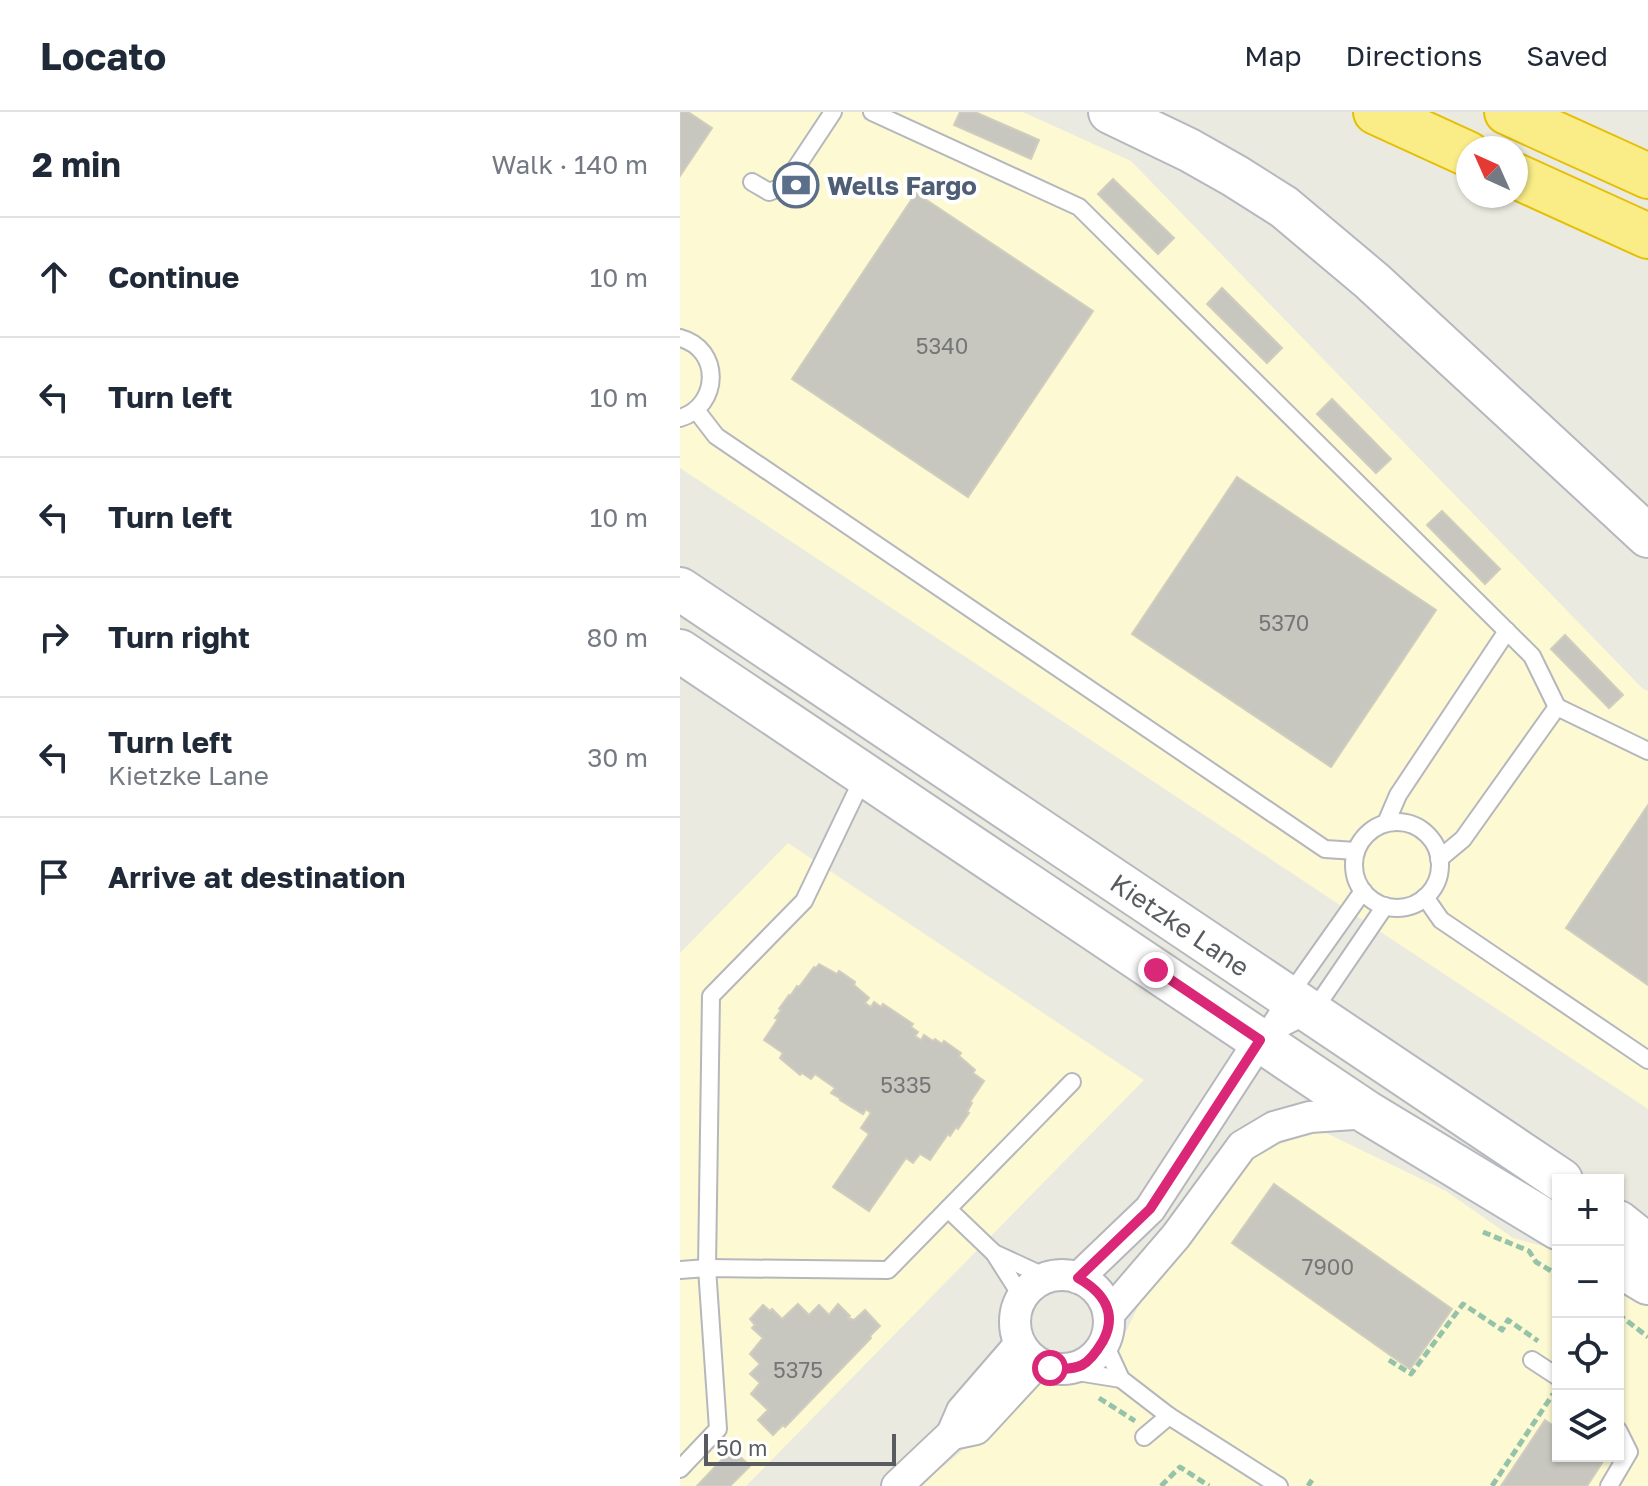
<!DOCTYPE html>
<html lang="en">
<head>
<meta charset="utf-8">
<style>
  :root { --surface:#fff; --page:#f2f2f3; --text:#1f2937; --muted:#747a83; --line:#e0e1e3 }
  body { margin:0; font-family:"Golos Text",sans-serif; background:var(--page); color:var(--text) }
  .controls { position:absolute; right:24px; bottom:24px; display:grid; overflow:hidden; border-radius:0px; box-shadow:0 2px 6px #0004 }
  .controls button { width:72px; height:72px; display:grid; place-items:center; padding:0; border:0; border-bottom:2px solid var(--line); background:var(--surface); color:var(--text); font:40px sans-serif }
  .compass { position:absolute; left:776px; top:24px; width:72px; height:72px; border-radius:50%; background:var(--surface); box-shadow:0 2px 6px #0004; rotate:315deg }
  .scale { position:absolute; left:24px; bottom:20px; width:192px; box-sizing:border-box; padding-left:8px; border:4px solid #585b60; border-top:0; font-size:22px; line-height:28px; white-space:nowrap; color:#585b60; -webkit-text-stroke:6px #fff; paint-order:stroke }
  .stop { position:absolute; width:24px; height:24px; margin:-18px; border:6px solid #db2777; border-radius:50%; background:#fff }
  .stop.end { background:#db2777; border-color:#fff; box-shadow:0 2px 8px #0008 }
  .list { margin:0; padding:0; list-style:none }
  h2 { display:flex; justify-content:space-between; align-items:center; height:104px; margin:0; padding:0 32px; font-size:34px }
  h2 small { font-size:26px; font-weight:400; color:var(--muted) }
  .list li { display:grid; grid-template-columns:52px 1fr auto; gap:24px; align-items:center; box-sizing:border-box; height:120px; padding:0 32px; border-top:2px solid var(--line) }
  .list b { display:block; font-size:30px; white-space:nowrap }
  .list p { margin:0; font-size:26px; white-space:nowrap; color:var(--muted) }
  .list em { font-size:26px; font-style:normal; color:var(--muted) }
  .icon { flex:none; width:44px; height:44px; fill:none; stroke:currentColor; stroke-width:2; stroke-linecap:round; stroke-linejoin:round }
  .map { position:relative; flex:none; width:968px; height:1374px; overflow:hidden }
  header { display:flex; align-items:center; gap:48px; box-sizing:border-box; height:112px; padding:0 40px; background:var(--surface); border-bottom:2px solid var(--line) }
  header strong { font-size:38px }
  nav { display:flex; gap:44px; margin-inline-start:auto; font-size:28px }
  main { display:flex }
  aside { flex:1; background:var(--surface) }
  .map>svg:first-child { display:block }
  .commercial { fill:#fcf9d3 }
  .building { fill:#c8c7bf; stroke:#d0cdbe; stroke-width:2 }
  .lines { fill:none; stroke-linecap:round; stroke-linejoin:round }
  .service-casing { stroke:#b5b7bc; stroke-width:20 }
  .minor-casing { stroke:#b5b7bc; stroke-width:34 }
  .secondary-casing { stroke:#b5b8be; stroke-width:46 }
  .motorway-casing { stroke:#e5bf06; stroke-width:48 }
  .path { stroke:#95c3a9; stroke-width:5; stroke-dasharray:8 4; stroke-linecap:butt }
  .service { stroke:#fff; stroke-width:16 }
  .minor { stroke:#fff; stroke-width:30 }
  .secondary { stroke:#fff; stroke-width:42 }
  .motorway { stroke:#faed88; stroke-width:44 }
  .route { stroke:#db2777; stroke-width:10 }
  .labels { text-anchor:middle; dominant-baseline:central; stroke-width:8; stroke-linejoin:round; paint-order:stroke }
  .number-label { font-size:22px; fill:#747678 }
  .service-label { font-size:26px; font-weight:bold; fill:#4e5e75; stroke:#fff; text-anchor:start }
  .street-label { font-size:26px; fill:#585b60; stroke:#fff }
</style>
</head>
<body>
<header>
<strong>Locato</strong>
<nav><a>Map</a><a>Directions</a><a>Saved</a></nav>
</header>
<main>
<aside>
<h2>2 min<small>Walk · 140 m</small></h2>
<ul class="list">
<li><svg class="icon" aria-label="ahead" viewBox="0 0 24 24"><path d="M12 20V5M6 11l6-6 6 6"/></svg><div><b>Continue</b></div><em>10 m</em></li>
<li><svg class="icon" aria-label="left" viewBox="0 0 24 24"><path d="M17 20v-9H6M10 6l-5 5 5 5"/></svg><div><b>Turn left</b></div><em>10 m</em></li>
<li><svg class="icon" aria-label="left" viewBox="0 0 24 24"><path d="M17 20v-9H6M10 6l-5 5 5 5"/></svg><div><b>Turn left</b></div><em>10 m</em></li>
<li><svg class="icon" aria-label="right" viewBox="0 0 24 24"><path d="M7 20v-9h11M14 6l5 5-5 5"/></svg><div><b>Turn right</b></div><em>80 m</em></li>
<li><svg class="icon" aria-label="left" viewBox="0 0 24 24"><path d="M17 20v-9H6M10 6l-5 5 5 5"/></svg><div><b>Turn left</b><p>Kietzke Lane</p></div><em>30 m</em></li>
<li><svg class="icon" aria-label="arrive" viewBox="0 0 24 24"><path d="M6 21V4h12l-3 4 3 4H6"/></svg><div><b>Arrive at destination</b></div></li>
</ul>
</aside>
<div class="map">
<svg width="968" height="1374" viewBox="0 0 968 1374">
  <rect width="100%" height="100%" fill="#ebeae0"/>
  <g class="commercial">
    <polygon points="0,0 343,0 451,49 962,576 968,579 968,997 0,356"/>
    <polygon points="108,731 464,968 66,1374 0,1374 0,841"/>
    <polygon points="640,1018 766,1079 833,1126 878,1138 878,1344 938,1344 938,1169 968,1188 968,1374 240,1374 362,1271 437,1238 468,1174 571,1042"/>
  </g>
  <g class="building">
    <polygon points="0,0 8,0 32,16 0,64"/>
    <polygon points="280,0 295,0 359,28 351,47 274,13"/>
    <polygon points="433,67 494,126 478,142 418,82"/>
    <polygon points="236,81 413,199 288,385 112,267"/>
    <polygon points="542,176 602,236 587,251 527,192"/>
    <polygon points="652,287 711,347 696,361 637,302"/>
    <polygon points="557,365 756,498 651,655 452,522"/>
    <polygon points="762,399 820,457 805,472 747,413"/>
    <polygon points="885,523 943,583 929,596 871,537"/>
    <polygon points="968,693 968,873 886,816"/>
    <polygon points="139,852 157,862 159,859 175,870 174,873 189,886 185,891 191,895 194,890 201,895 203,892 233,912 231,915 238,920 235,924 241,928 244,923 253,929 255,927 262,932 264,929 281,941 279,944 295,958 293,961 304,969 290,990 292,991 287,1000 289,1001 278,1017 276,1015 270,1024 268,1022 250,1048 240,1042 233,1051 226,1046 189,1099 153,1075 189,1022 181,1016 191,1001 186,997 183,1002 160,988 161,987 151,981 155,976 135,962 131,967 122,961 120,963 100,946 103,941 84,928 98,907 95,906 101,898 99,897 109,883 111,883 117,874 119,875 134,855 136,856"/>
    <polygon points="594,1072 772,1197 730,1257 552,1131"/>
    <polygon points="118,1192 129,1203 139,1193 149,1203 158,1192 170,1204 168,1206 174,1208 185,1198 200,1214 190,1224 191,1226 105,1315 103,1313 93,1323 78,1308 88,1298 71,1282 80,1271 70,1262 80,1252 70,1242 83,1226 72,1216 75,1213 70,1207 83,1193 90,1199 92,1197 102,1207"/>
    <polygon points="865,1308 878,1317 878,1344 919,1344 924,1348 907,1374 821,1374"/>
    <polygon points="52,1337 70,1354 50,1374 17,1374"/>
  </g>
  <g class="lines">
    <g class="service-casing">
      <g id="service">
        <polyline points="192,0 399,95 852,544 877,595 968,639"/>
        <polyline points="72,70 89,80 104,74 153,0"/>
        <path d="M0 226C42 237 40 294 0 306"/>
        <polyline points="16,298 36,324 645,737 676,739"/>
        <circle cx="717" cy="753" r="43"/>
        <polyline points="706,711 718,683 827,519"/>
        <polyline points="759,747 783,727 877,595"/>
        <polyline points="745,785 761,808 968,948"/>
        <polyline points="581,926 608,885 683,779"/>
        <polyline points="581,927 632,901 705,794"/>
        <polyline points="268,1097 314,1141 342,1185"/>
        <polyline points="314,1141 366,1165"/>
        <polyline points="0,1158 27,1156 208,1158 392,970"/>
        <polyline points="423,1228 441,1267 489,1304 599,1374"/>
        <polyline points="852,1248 878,1265"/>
        <polyline points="385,1258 441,1267"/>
        <polyline points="464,1325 489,1304"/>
        <polyline points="0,1357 38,1317 27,1156 31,884 124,789 185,662"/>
        <polyline points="929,1374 949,1340 938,1318"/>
      </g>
    </g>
    <g class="minor-casing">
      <g id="minor">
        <circle cx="382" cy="1210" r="47"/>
        <polyline points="398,1166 470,1097 580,928"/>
        <polyline points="429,1202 496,1124 562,1034 594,1015 630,1005 688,1001"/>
        <polyline points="272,1322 296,1317 357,1251"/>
        <polyline points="217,1374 272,1322 282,1299 340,1232"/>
      </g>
    </g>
    <g class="secondary-casing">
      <g id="secondary">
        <polyline points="430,0 509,38 555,64 604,95 692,169 968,424"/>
        <polyline points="0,477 881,1068"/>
        <polyline points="0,539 688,1001 878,1116"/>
        <polyline points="938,1110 968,1134"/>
        <polyline points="938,1153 968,1171"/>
      </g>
    </g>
    <g class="motorway-casing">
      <g id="motorway">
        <polyline points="696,0 788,42"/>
        <polyline points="827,0 968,64"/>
        <polyline points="836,64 968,124"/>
      </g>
    </g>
    <g class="path">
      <polyline points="803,1120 849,1139 856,1150 878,1163"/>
      <polyline points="938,1202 968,1225"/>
      <polyline points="709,1248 731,1262 783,1192 822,1218 828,1208 858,1229"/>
      <polyline points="419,1286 455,1309"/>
      <polyline points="481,1374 500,1355 529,1374"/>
      <polyline points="628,1374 632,1368"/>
      <polyline points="812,1374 873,1282"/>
    </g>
    <use href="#service" class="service"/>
    <use href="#minor" class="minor"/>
    <use href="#secondary" class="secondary"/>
    <use href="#motorway" class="motorway"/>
  </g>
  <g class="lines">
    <path class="route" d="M370 1256C400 1259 408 1254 423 1229 438 1201 423 1180 398 1166L470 1097 580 928 476 858"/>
  </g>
  <defs>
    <g id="bank-ring" transform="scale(2.3)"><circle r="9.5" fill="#fff" stroke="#5c6f8a" stroke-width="1.5"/><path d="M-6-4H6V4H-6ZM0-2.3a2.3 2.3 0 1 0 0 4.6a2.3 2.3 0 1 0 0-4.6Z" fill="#5c6f8a"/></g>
  </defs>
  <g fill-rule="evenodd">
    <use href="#bank-ring" x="116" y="73"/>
  </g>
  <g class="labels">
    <g class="number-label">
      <text x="262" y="233">5340</text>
      <text x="604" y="510">5370</text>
      <text x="226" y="972">5335</text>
      <text x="648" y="1154">7900</text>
      <text x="118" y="1257">5375</text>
    </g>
    <g class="service-label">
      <text x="147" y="73">Wells Fargo</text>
    </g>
    <g class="street-label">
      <text transform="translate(500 813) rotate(34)">Kietzke Lane</text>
    </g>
  </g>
</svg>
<div class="controls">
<button>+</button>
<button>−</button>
<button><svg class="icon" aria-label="locate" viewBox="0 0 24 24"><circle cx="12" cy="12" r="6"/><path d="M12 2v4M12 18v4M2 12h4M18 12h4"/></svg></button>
<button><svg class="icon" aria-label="layers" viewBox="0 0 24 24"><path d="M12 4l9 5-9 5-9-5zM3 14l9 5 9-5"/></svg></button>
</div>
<svg class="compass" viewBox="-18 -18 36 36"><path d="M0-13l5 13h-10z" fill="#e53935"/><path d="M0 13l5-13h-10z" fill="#747a83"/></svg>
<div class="scale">50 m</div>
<div class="stop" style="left:370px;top:1256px"></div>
<div class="stop end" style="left:476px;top:858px"></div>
</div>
</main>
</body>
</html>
